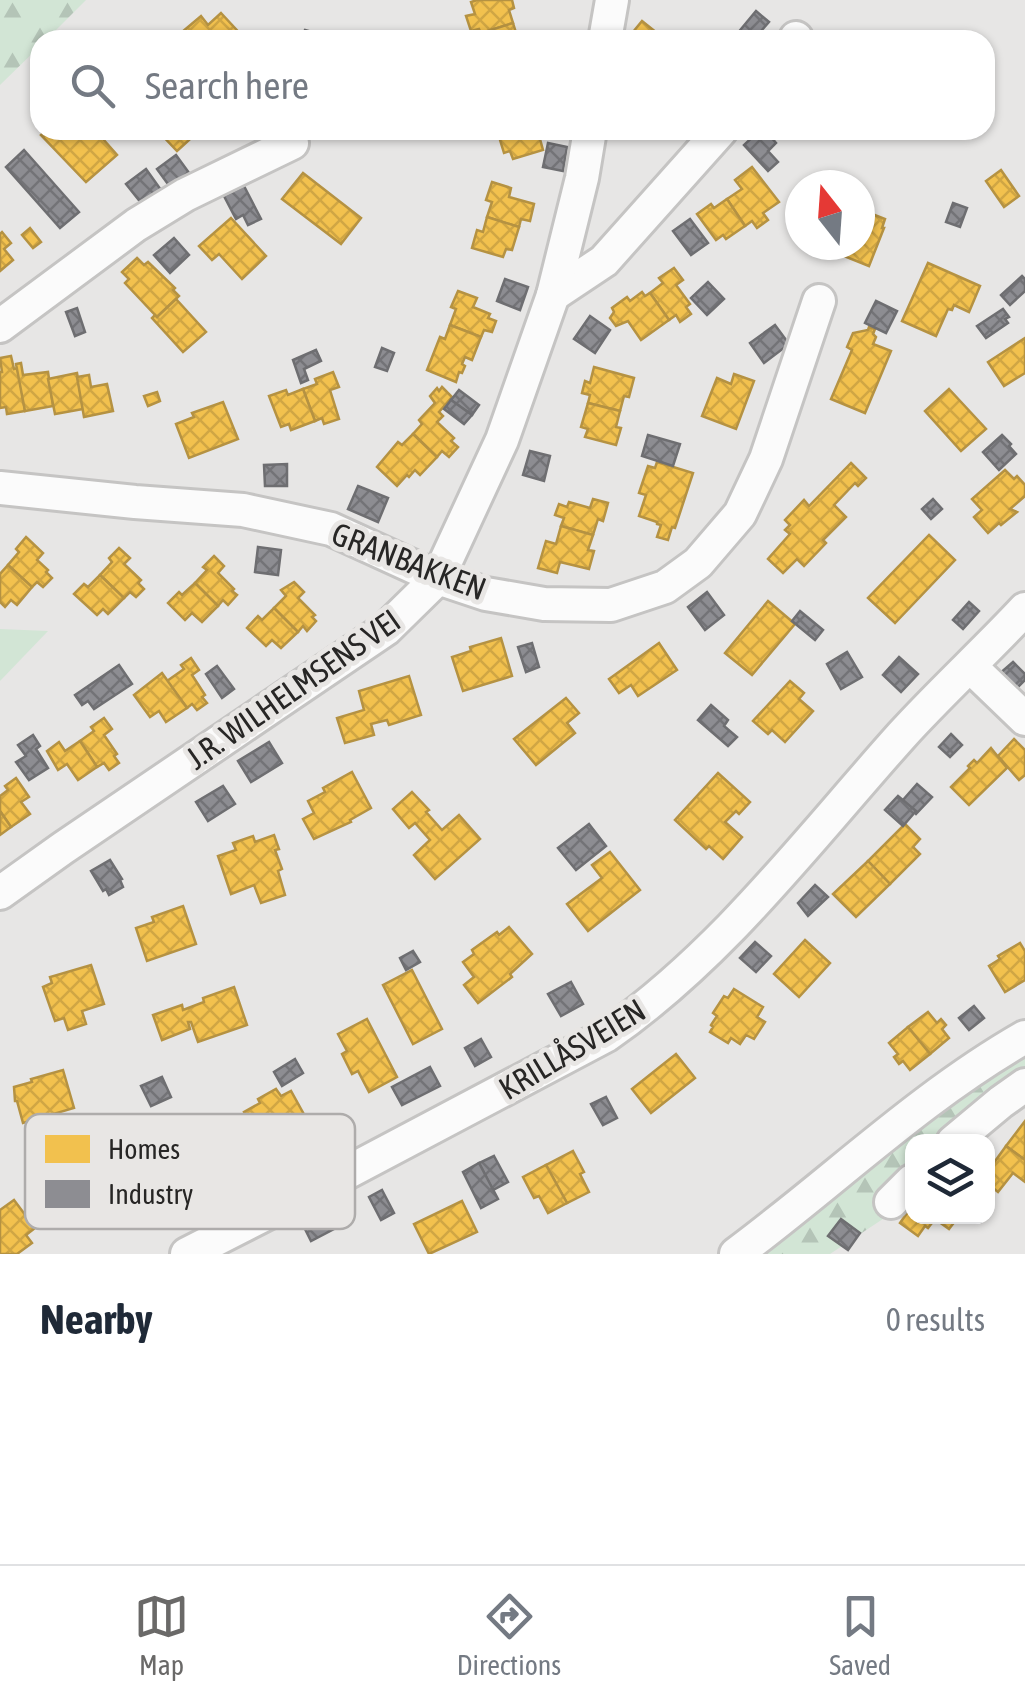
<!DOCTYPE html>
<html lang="en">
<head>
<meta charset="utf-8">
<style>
  :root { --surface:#fff; --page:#f6f6f7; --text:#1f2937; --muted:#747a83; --line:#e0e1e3; --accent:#6a6968 }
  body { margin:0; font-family:"Asap Condensed",sans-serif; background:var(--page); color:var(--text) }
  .controls { position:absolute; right:30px; bottom:30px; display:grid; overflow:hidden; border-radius:20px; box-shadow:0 2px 8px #0004 }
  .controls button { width:90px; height:90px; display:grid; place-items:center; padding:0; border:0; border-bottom:2px solid var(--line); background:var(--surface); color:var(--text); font:50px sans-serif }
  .compass { position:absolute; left:785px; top:170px; width:90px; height:90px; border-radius:50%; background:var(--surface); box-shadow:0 2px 8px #0004; rotate:343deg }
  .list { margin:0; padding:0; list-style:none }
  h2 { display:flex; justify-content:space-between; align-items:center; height:130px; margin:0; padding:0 40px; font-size:42px }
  h2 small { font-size:32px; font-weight:400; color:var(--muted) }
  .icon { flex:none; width:55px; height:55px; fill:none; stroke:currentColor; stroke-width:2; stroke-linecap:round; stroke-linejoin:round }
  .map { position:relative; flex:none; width:1025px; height:1254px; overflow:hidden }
  .search { position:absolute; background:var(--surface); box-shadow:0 2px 8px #0004; left:30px; right:30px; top:30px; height:110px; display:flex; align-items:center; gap:25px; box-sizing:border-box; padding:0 35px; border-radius:30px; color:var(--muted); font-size:38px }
  .sheet { height:310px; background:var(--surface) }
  nav { display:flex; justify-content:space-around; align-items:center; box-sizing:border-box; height:140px; border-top:2px solid var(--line); background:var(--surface); font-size:28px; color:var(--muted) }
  nav a { display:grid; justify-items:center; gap:5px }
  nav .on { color:var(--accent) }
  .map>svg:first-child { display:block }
  .forest { fill:url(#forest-firs) }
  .park { fill:#d2e5d5 }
  .homes { fill:url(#homes-cross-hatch); stroke:#b59242; stroke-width:2.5 }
  .industry { fill:url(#industry-cross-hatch); stroke:#6e6e71; stroke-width:2.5 }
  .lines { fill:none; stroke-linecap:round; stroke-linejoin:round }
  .minor-casing { stroke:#c5c4c3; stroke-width:38 }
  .minor { stroke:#fbfbfb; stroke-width:32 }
  .labels { text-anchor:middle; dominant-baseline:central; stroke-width:10; stroke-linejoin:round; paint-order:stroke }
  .street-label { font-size:32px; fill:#272625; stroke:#e8e6e4 }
  .key { fill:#e8e6e4; stroke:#aeacab; stroke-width:2.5 }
  .key-label { font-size:28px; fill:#272625 }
</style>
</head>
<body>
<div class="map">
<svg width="1025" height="1254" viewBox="0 0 1025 1254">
  <defs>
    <pattern id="forest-firs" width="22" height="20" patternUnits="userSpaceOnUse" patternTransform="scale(2.5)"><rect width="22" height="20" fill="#d2e5d5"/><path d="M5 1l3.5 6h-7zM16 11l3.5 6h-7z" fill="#b4c4b7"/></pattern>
    <pattern id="homes-cross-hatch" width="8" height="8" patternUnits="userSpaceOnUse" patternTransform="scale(2.5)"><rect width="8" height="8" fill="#f2c14e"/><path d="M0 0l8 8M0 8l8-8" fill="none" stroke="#d0a644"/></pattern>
    <pattern id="industry-cross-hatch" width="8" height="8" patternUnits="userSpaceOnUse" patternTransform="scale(2.5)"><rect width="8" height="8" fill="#8d8d92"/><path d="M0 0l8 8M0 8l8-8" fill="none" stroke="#737377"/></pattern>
  </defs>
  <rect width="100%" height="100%" fill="#e7e6e5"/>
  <g class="forest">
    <polygon points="0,0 86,0 46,40 40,40 40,46 0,85"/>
    <polygon points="1025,1055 1025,1089 970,1141 912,1142 912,1196 898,1209 830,1254 751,1254 937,1106"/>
  </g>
  <polygon class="park" points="0,629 48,631 0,681"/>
  <g class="homes">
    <polygon points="477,0 512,0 514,8 509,10 513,23 481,33 479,29 471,31 466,16 475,14 471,2"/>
    <polygon points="221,13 246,40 187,40 181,33 201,16 208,25"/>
    <polygon points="642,21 657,33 668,40 643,40 633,32"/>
    <polygon points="513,23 518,39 523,38 523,40 483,40 481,33"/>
    <polygon points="47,130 72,130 76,135 82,130 95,130 117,155 86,182 41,135"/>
    <polygon points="161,130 200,130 177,151 159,132"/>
    <polygon points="497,130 538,132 543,150 513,159 510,151 504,153"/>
    <polygon points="752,167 779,202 763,213 768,220 757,228 752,221 745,226 727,199 742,189 735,180"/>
    <polygon points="1001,170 1019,196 1004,207 986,181"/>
    <polygon points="303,173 361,218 341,244 282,199"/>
    <polygon points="492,182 511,188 509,197 534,204 530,221 521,219 519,227 487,217 492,202 486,200"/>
    <polygon points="727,199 745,226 726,239 723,235 716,240 697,214 711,204 714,208"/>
    <polygon points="867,212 885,219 882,228 884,228 869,266 834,252 836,245 860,245 860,219 864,221"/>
    <polygon points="487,217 519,227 512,250 506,249 503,257 472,248 477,230 483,232"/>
    <polygon points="231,218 266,256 242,279 219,254 212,260 199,246"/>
    <polygon points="30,228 41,242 33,248 22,235"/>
    <polygon points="2,232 11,243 4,249 13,260 0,271 0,234"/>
    <polygon points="137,258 144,265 148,262 175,288 173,290 179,296 157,317 125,283 129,279 122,272"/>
    <polygon points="928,263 980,286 969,312 954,305 952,310 948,309 936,336 902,321"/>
    <polygon points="674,268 683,280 676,285 690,304 686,307 691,314 680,322 676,315 669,320 650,293 663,283 659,278"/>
    <polygon points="458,291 477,298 473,307 490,314 488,318 496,321 492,332 484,330 481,337 450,325 456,309 451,307"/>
    <polygon points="642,292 645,296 650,293 669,320 641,340 628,321 616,326 610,318 614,312 612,308 627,297 630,301"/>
    <polygon points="176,299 206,332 183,352 152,318 155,315 157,317"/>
    <polygon points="450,325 481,337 472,360 465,357 462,364 465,366 462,373 459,372 456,382 427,370 440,337 445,339"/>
    <polygon points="869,327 875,329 873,334 876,337 873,344 891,351 865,413 831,399 852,350 847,347 853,333 868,330"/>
    <polygon points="1025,338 1025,373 1004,386 988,362"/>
    <polygon points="11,356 14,369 18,368 25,411 7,414 6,407 0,408 0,372 2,372 0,358"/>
    <polygon points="21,363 23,375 48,372 53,406 25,411 16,364"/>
    <polygon points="594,367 634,378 629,397 624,396 620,411 588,403 590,395 582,393 585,381 590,383"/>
    <polygon points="333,372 339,387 330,390 339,419 324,424 322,418 315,421 303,389 317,384 315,379"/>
    <polygon points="77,373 83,409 55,414 48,379"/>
    <polygon points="734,374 754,381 736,429 702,416 717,378 731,384"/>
    <polygon points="89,375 91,387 107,384 113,411 84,417 77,377"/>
    <polygon points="442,387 452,397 439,412 443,416 437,422 454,438 451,441 458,447 449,457 442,451 437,457 413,434 422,424 419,420 435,403 430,396 437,388 439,391"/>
    <polygon points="303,389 315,421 291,430 289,424 281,427 269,396 286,390 288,395"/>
    <polygon points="949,389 986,429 961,451 925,411"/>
    <polygon points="157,392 160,401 148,406 144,396"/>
    <polygon points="223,402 238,439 189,458 176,424 194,417 192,413"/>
    <polygon points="588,403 620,411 616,427 621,428 616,445 585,437 588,429 581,427"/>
    <polygon points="413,434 437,457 420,475 415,470 409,477 407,475 397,486 377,467 398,442 402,445"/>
    <polygon points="657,462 693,473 675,528 672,527 668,540 657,537 661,525 657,524 657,522 639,516 646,495 639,493 648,466 655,468"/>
    <polygon points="851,463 866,478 858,486 855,483 834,505 846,517 823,540 826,543 804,566 797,559 783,573 768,559 790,534 785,530 790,525 785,520 804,500 809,506"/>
    <polygon points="1005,470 1014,479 1017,476 1025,485 1025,496 1010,509 1017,512 1001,525 999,523 988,533 974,517 982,510 972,499"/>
    <polygon points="593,499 608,503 603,521 598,519 593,535 561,526 564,518 555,515 559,504 567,507 569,502 590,508"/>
    <polygon points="561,526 593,535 588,550 594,551 589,569 560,562 557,573 538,568 546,541 556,544"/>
    <polygon points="929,535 955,560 895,623 868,598"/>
    <polygon points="26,537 43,553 37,560 48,570 46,572 52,578 43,587 37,582 32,587 8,565 19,552 16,549"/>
    <polygon points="119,548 130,558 124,564 141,580 138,583 144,589 136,597 130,592 124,598 100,575 112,562 109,558"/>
    <polygon points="214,556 224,566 218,573 234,589 232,591 237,595 228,605 223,600 218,606 195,583 207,570 203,567"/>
    <polygon points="8,565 32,587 17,605 11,600 5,607 0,602 0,574"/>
    <polygon points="100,575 124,598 108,614 103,609 97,615 74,594 84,584 88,587"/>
    <polygon points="294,582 304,592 298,598 315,615 312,617 316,621 307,631 303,626 298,632 274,608 286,596 281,590"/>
    <polygon points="195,583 218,606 202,622 192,613 185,620 168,603 179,592 182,595"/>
    <polygon points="768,601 795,624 752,675 725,653"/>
    <polygon points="274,608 298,632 281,648 272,640 266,646 247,628 258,616 262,620"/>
    <polygon points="501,638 512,676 463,691 452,657 471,651 470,647"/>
    <polygon points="659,643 677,670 638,696 631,685 619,693 609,679"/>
    <polygon points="191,658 199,670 192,675 205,695 202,697 207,703 197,710 192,704 187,708 167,681 184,669 181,665"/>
    <polygon points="162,673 187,708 166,722 159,711 150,717 134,695"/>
    <polygon points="409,676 421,715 389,725 387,720 371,724 374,735 345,743 337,718 364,710 359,691"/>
    <polygon points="790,681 804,693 799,699 813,711 785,742 772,730 768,734 753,721"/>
    <polygon points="566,698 579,713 567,723 575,733 536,765 514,739"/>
    <polygon points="104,718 112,729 104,735 117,754 114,756 119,763 109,770 104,763 97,767 80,741 94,731 91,727"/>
    <polygon points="1014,739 1025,750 1025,775 1019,780 998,756"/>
    <polygon points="80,741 97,767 78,780 67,764 58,770 47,751 59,742 65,751"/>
    <polygon points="991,748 1007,768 969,805 951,787 970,768 968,766 974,760 977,763"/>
    <polygon points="352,772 371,808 350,820 351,822 314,839 303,819 314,813 308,801 325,792 323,788"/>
    <polygon points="718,773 750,802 739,814 736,811 725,822 742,837 723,859 709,846 706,849 675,820"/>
    <polygon points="16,778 29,797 21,802 30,814 11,827 0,811 0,796 8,790 5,786"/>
    <polygon points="412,792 429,810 426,812 442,830 459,815 480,839 435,879 414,855 430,840 415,823 409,828 393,809"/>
    <polygon points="0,811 11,827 0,835"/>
    <polygon points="905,824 920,839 913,847 920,854 890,884 868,861"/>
    <polygon points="274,835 279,849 275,850 282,869 278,871 285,895 261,903 254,885 231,894 218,856 236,850 233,843 253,836 255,842"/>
    <polygon points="610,852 640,890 588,931 567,904 602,878 592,865"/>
    <polygon points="868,861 890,884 856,917 833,894"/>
    <polygon points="183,906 196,944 147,961 136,928 154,922 152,917"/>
    <polygon points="509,927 532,954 510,974 512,977 478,1003 464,985 474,977 463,962 474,954 472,950 497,932 499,935"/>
    <polygon points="805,940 830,963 799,997 774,974"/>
    <polygon points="1020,943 1025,951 1025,980 1005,992 989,966 1000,959 998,956"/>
    <polygon points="91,965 104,1004 82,1011 86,1024 68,1030 64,1018 55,1021 43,987 52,983 50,977"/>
    <polygon points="412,970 442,1029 413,1044 383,985"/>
    <polygon points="234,987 247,1025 198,1042 191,1022 188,1022 190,1029 162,1040 153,1015 182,1005 183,1010 204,1002 203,998"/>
    <polygon points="734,989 763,1007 757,1017 765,1022 754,1039 746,1035 740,1044 731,1038 728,1043 710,1032 713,1027 711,1025 717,1016 713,1013 724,996 728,998"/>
    <polygon points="928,1012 937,1023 941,1019 946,1025 942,1029 949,1038 930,1054 908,1027"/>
    <polygon points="367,1019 397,1077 369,1092 358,1071 352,1074 342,1054 347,1051 338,1034"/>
    <polygon points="908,1027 930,1054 910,1070 903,1061 899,1064 894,1057 898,1054 889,1043"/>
    <polygon points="676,1054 695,1078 651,1113 632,1089"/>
    <polygon points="63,1070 74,1108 23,1123 17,1101 15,1101 14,1087 32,1082 31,1079"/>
    <polygon points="276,1089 281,1096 291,1091 306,1118 262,1144 244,1112 260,1103 258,1099"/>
    <polygon points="1025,1121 1025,1160 1006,1146"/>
    <polygon points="1006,1146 1025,1160 1025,1182 1013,1173 998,1192 988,1184 988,1171"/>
    <polygon points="573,1151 584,1172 580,1174 589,1192 567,1203 546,1165"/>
    <polygon points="546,1165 567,1203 548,1213 539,1196 534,1198 523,1177"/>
    <polygon points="14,1200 35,1228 26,1235 32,1243 17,1254 0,1254 0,1210"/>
    <polygon points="462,1201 477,1232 429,1254 414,1224"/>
    <polygon points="912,1206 912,1216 959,1216 949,1229 935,1219 928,1228 925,1226 918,1236 900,1223"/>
  </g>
  <g class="industry">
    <polygon points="756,11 769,22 762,30 766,33 760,40 732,40"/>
    <polygon points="305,30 316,33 314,40 299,40"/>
    <polygon points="760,130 765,130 776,143 768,151 778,162 768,171 744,145"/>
    <polygon points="548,143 567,147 563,171 543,167"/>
    <polygon points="24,150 79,212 60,228 6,167"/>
    <polygon points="176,155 192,177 173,191 157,169"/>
    <polygon points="146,169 161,190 142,204 126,184"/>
    <polygon points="244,186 261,219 248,225 243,215 236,219 224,196"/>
    <polygon points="953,203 967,208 960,227 946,222"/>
    <polygon points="690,219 708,243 691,255 673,231"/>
    <polygon points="174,238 189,255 170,273 154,255"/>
    <polygon points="1022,276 1025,279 1025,291 1010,305 1001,295"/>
    <polygon points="505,279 528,287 520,310 497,301"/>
    <polygon points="708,282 724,299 707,315 691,298"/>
    <polygon points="876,301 897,311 886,333 865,323"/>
    <polygon points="77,308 85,332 75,336 66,312"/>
    <polygon points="1003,309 1009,317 1005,319 1008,323 986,338 977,326"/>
    <polygon points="590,316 610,330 595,353 574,339"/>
    <polygon points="775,325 789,344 764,363 750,343"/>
    <polygon points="382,348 394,353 387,371 375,367"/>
    <polygon points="316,350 321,361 304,369 308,380 301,383 293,360"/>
    <polygon points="459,390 479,405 472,415 451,400"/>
    <polygon points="451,400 472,415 464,424 444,409"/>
    <polygon points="648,435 680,444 673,466 642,456"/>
    <polygon points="1002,435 1011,444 1009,446 1016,454 999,470 983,452"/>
    <polygon points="530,451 550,456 544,481 523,475"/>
    <polygon points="287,464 287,486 265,486 264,465"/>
    <polygon points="358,486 388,498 378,522 348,509"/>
    <polygon points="933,499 942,509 931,519 922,509"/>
    <polygon points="258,547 281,550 278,575 255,572"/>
    <polygon points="707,592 724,615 705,630 688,607"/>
    <polygon points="969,602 979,611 963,629 953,620"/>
    <polygon points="800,611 823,630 815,640 792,621"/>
    <polygon points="532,643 539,667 526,672 518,647"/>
    <polygon points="847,652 862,677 841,689 827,664"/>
    <polygon points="899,657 918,674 901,692 883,675"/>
    <polygon points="1013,662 1025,674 1025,680 1014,691 999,674"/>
    <polygon points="119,665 132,684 94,709 88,701 82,705 75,695"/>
    <polygon points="217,666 234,689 222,698 206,674"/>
    <polygon points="711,705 728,720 724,726 737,737 728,746 698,720"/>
    <polygon points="951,734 962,745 950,757 939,747"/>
    <polygon points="33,735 40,746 36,749 48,768 29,780 16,762 26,756 18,745"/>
    <polygon points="269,742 282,763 251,782 238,761"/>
    <polygon points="917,784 932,797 916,814 903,800"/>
    <polygon points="223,786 235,804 208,821 196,802"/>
    <polygon points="898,796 916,811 903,826 885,810"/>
    <polygon points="589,824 606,846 576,870 558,848"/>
    <polygon points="110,860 122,879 120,880 123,887 109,895 106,889 103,891 91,871"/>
    <polygon points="815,885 828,897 808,916 798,903"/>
    <polygon points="755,942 771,956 756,972 740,958"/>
    <polygon points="413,951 420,962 406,970 400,958"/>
    <polygon points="571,982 583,1004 561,1016 548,994"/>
    <polygon points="974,1006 984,1018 969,1030 959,1018"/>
    <polygon points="481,1039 491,1057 475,1066 465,1048"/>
    <polygon points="295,1059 303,1073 282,1086 274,1072"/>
    <polygon points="430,1067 440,1086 402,1105 392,1087"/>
    <polygon points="162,1077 171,1097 151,1106 141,1086"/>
    <polygon points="606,1097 617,1118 603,1125 591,1104"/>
    <polygon points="494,1156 508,1182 493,1190 479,1163"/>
    <polygon points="479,1163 498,1199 481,1208 463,1172"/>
    <polygon points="382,1190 394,1213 381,1220 369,1197"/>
    <polygon points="322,1207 334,1229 311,1241 300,1219"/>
    <polygon points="841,1219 860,1233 848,1250 828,1236"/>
  </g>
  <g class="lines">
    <g class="minor-casing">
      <g id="minor">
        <polyline points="605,40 612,0"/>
        <polyline points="795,40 796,38"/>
        <polyline points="553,295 604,261 721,130"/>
        <polyline points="0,326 136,225 185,195 292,143"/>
        <polyline points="0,488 135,502 243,510 331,529 438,578 486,594 544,604 611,605 665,587 698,563 740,514 766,459 819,301"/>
        <polyline points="971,667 1025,719"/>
        <polyline points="0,893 63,848 386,629 438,578 502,440 553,295 582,178 590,130"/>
        <polyline points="953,1142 1001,1102 1025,1085"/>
        <polyline points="891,1202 912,1181"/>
        <path d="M187 1254 350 1171 607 1035C723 954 808 840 902 735 941 692 985 652 1025 609"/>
        <path d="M736 1254C833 1182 920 1097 1025 1037"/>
      </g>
    </g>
    <use href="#minor" class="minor"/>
  </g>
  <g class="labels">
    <g class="street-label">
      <text transform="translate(409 561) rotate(21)">GRANBAKKEN</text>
      <text transform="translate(293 689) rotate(-35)">J.R. WILHELMSENS VEI</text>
      <text transform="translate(572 1049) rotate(-31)">KRILLÅSVEIEN</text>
    </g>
  </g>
  <rect x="25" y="1114" width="330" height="115" rx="15" class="key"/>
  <rect x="45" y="1135" width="45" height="28" fill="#f2c14e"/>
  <rect x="45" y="1180" width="45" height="28" fill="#8d8d92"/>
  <g class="key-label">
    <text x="108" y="1159">Homes</text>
    <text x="108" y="1204">Industry</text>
  </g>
</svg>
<div class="controls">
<button><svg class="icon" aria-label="layers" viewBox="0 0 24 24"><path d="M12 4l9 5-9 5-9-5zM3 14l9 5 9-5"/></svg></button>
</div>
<svg class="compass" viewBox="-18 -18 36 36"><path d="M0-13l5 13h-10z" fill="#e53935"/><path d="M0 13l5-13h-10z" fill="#747a83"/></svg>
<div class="search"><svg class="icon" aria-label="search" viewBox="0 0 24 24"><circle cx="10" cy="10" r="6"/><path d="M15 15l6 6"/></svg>Search here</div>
</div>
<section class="sheet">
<h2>Nearby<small>0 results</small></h2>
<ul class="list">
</ul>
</section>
<nav>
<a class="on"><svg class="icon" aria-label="map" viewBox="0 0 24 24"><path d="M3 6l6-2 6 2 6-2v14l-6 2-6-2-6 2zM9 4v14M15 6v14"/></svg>Map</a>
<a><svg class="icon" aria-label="directions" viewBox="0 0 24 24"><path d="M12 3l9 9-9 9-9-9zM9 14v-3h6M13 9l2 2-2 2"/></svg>Directions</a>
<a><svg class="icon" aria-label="saved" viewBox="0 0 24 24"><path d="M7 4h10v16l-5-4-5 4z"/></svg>Saved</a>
</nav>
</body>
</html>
